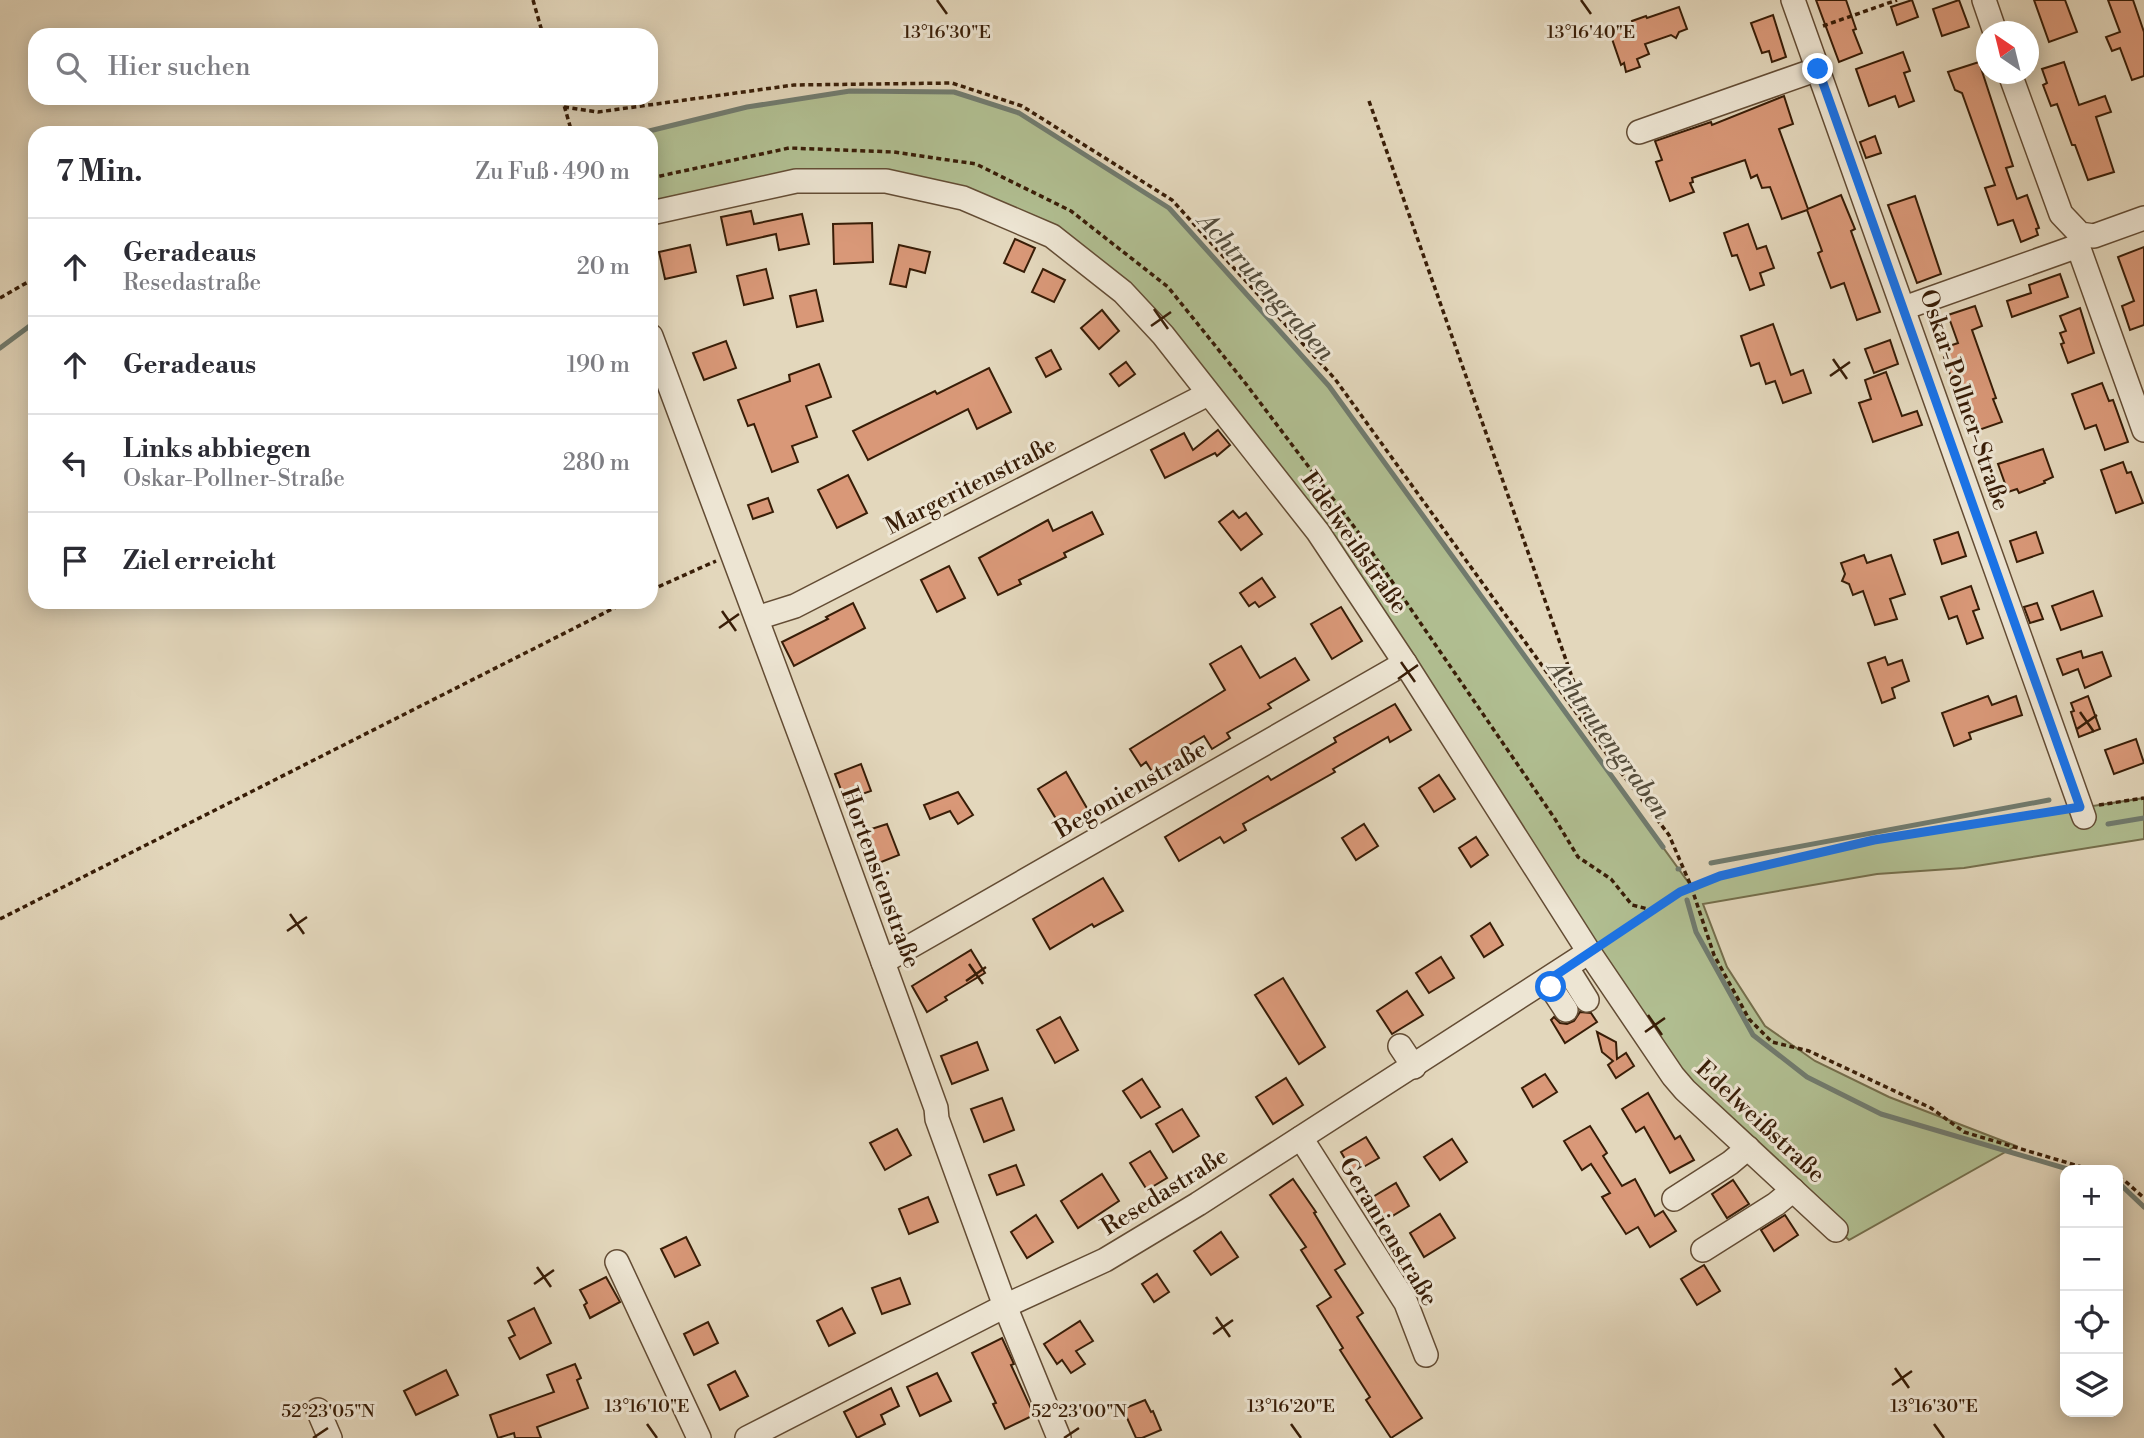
<!DOCTYPE html>
<html lang="de">
<head>
<meta charset="utf-8">
<style>
  :root { --surface:#fff; --page:#f2f2f3; --text:#2b2b33; --muted:#7c7c81; --line:#e1e1e2 }
  body { margin:0; font-family:"Libre Bodoni",serif; background:var(--page); color:var(--text) }
  .controls { position:absolute; right:21px; bottom:21px; display:grid; overflow:hidden; border-radius:14px; box-shadow:0 4px 18px #0003 }
  .controls button { width:63px; height:63px; display:grid; place-items:center; padding:0; border:0; border-bottom:2px solid var(--line); background:var(--surface); color:var(--text); font:35px sans-serif }
  .compass { position:absolute; left:1976px; top:21px; width:63px; height:63px; border-radius:50%; background:var(--surface); box-shadow:0 4px 18px #0003; rotate:325deg }
  .stop { position:absolute; width:21px; height:21px; margin:-16px; border:5px solid #1a73e8; border-radius:50%; background:#fff }
  .stop.end { background:#1a73e8; border-color:#fff; box-shadow:0 2px 7px #0008 }
  .list { margin:0; padding:0; list-style:none }
  h2 { display:flex; justify-content:space-between; align-items:center; height:91px; margin:0; padding:0 28px; font-size:30px }
  h2 small { font-size:23px; font-weight:400; color:var(--muted) }
  .list li { display:grid; grid-template-columns:46px 1fr auto; gap:21px; align-items:center; box-sizing:border-box; height:98px; padding:0 28px; border-top:2px solid var(--line) }
  .list b { display:block; font-size:26px; white-space:nowrap }
  .list p { margin:0; font-size:23px; white-space:nowrap; color:var(--muted) }
  .list em { font-size:23px; font-style:normal; color:var(--muted) }
  .icon { flex:none; width:38px; height:38px; fill:none; stroke:currentColor; stroke-width:2; stroke-linecap:round; stroke-linejoin:round }
  .map { position:relative; flex:none; width:2144px; height:1438px; overflow:hidden }
  .search { position:absolute; background:var(--surface); box-shadow:0 4px 18px #0003; left:28px; top:28px; width:630px; height:77px; display:flex; align-items:center; gap:18px; box-sizing:border-box; padding:0 24px; border-radius:21px; color:var(--muted); font-size:26px }
  .panel { position:absolute; background:var(--surface); box-shadow:0 4px 18px #0003; left:28px; top:126px; width:630px; height:483px; border-radius:21px }
  .map>svg:first-child { display:block }
  .green { fill:#b1bf92; stroke:#746e4c; stroke-width:2 }
  .lines { fill:none; stroke-linecap:round; stroke-linejoin:round }
  .stream { stroke:#707b6f; stroke-width:5 }
  .building { fill:#d99878; stroke:#381d07; stroke-width:2 }
  .minor-casing { stroke:#634c34; stroke-width:26 }
  .path { stroke:#381d07; stroke-width:3.5; stroke-dasharray:5 3.5; stroke-linecap:butt }
  .minor { stroke:#ede5d3; stroke-width:23 }
  .route { stroke:#1a73e8; stroke-width:9 }
  .ticks { fill:none; stroke:#381d07; stroke-width:2.5 }
  .labels { text-anchor:middle; dominant-baseline:central; stroke-width:6; stroke-linejoin:round; paint-order:stroke }
  .street-label { font-size:24px; fill:#381d07; stroke:#ede5d3 }
  .water-label { font-size:26px; font-style:italic; fill:#544c3b; stroke:#ede5d3 }
  .ticks-label { font-size:18px; text-anchor:middle; fill:#381d07; stroke:#ede5d3; stroke-width:6; stroke-linejoin:round; paint-order:stroke }
</style>
</head>
<body>
<div class="map">
<svg width="2144" height="1438" viewBox="0 0 2144 1438">
  <rect width="100%" height="100%" fill="#e3d7bc"/>
  <filter id="stains"><feTurbulence type="fractalNoise" baseFrequency=".00286" numOctaves="4"/><feColorMatrix values="0 0 0 0 .2 0 0 0 0 .09 0 0 0 0 .02 0 0 0 .5 -.17"/></filter>
  <radialGradient id="worn" r=".72"><stop offset=".6" stop-color="#630" stop-opacity="0"/><stop offset="1" stop-color="#630" stop-opacity=".3"/></radialGradient>
  <polygon class="green" points="850,91 954,92 1019,113 1169,208 1329,386 1691,886 1720,876 1874,840 2144,798 2144,839 1964,868 1877,874 1703,904 1727,967 1765,1026 1815,1061 1889,1097 2016,1146 1849,1240 1685,1090 1405,663 1208,394 1052,236 963,198 796,181 651,213 651,133 641,133 747,107"/>
  <g class="lines">
    <g class="stream">
      <polyline points="641,133 747,107 850,91 954,92 1019,113 1169,208 1329,386 1663,847"/>
      <polyline points="0,348 35,322"/>
      <polyline points="2108,824 2144,818"/>
      <polyline points="1711,863 2049,800"/>
      <polyline points="1678,869 1679,869"/>
      <polyline points="1687,900 1696,932 1753,1035 1807,1077 1881,1114 2071,1170"/>
      <polyline points="2118,1184 2122,1186 2144,1207"/>
    </g>
  </g>
  <g class="building">
    <polygon points="1816,0 1846,0 1856,29 1853,30 1862,53 1839,62"/>
    <polygon points="1912,0 1918,17 1897,25 1891,7"/>
    <polygon points="1959,0 1969,27 1942,36 1933,9"/>
    <polygon points="2034,0 2065,0 2077,32 2049,42"/>
    <polygon points="2108,0 2133,0 2144,32 2144,76 2132,80 2120,48 2112,51 2106,37 2120,32"/>
    <polygon points="1679,7 1687,29 1679,32 1676,38 1671,35 1645,44 1649,54 1637,59 1640,67 1626,72 1624,63 1621,65 1610,33 1633,25 1632,21 1646,16 1647,18"/>
    <polygon points="1773,15 1786,57 1772,62 1769,51 1762,53 1751,23"/>
    <polygon points="1903,52 1910,71 1904,73 1914,101 1899,107 1895,96 1869,106 1856,69"/>
    <polygon points="1979,62 2013,166 2006,168 2017,199 2027,195 2039,228 2036,229 2038,235 2021,242 2013,220 1998,225 1985,188 1995,185 1962,93 1955,90 1948,72"/>
    <polygon points="2064,62 2079,105 2105,96 2111,112 2096,117 2114,172 2088,180 2075,145 2072,145 2057,104 2051,106 2043,85 2047,83 2042,69"/>
    <polygon points="1784,96 1793,124 1779,129 1808,209 1841,195 1855,229 1851,231 1880,312 1857,320 1844,283 1831,288 1818,253 1822,251 1807,210 1782,219 1770,187 1762,188 1757,175 1751,178 1745,160 1692,178 1693,182 1690,183 1694,192 1670,201 1656,162 1662,160 1655,141 1711,122 1712,125"/>
    <polygon points="1875,136 1881,153 1866,158 1860,142"/>
    <polygon points="1915,196 1941,274 1917,283 1888,205"/>
    <polygon points="751,211 754,224 802,214 809,244 779,250 776,234 727,245 721,217"/>
    <polygon points="872,223 873,262 834,264 833,224"/>
    <polygon points="1748,224 1757,249 1766,246 1774,268 1760,273 1764,285 1750,290 1737,255 1732,256 1724,233"/>
    <polygon points="1015,239 1035,248 1024,272 1004,263"/>
    <polygon points="690,245 696,272 665,279 659,252"/>
    <polygon points="899,245 930,252 925,273 910,269 906,287 890,284"/>
    <polygon points="2144,247 2144,325 2130,330 2122,306 2134,301 2118,257"/>
    <polygon points="766,269 773,298 744,305 737,276"/>
    <polygon points="1043,269 1065,280 1054,302 1032,292"/>
    <polygon points="2060,274 2068,297 2012,317 2007,301 2031,293 2029,285"/>
    <polygon points="816,290 823,321 797,327 790,296"/>
    <polygon points="1975,306 1982,326 1972,330 1996,398 1993,399 2002,422 1976,431 1960,386 1955,388 1944,357 1946,356 1943,348 1958,343 1948,315"/>
    <polygon points="2080,308 2094,353 2068,363 2061,344 2064,343 2060,333 2066,331 2060,316"/>
    <polygon points="1102,310 1119,331 1099,349 1081,328"/>
    <polygon points="1773,324 1791,375 1803,370 1811,393 1783,403 1775,381 1766,384 1759,363 1751,366 1741,336"/>
    <polygon points="1890,340 1898,364 1874,373 1865,349"/>
    <polygon points="726,341 736,368 704,380 693,353"/>
    <polygon points="1051,350 1061,369 1046,377 1036,358"/>
    <polygon points="1126,362 1135,374 1119,386 1110,374"/>
    <polygon points="819,364 831,397 806,406 817,437 792,446 798,462 772,472 754,424 748,426 738,400 790,381 789,375"/>
    <polygon points="989,368 1011,412 977,429 968,409 868,460 853,431 935,391 937,394"/>
    <polygon points="1886,372 1902,416 1917,411 1922,425 1873,442 1859,403 1871,399 1865,380"/>
    <polygon points="2102,383 2109,401 2113,400 2128,442 2105,450 2096,425 2085,429 2072,394"/>
    <polygon points="1218,430 1230,445 1217,456 1215,453 1165,478 1151,450 1184,433 1193,450"/>
    <polygon points="2043,449 2053,477 2044,481 2045,483 2019,493 2017,489 2008,492 1998,464"/>
    <polygon points="2123,462 2127,473 2131,472 2143,503 2116,513 2101,470"/>
    <polygon points="848,475 867,513 837,528 818,490"/>
    <polygon points="768,498 773,512 753,519 748,505"/>
    <polygon points="1233,511 1239,518 1246,513 1262,534 1241,550 1219,522"/>
    <polygon points="1092,512 1103,534 1064,553 1066,557 1019,580 1021,584 998,595 979,558 1048,520 1053,531"/>
    <polygon points="1958,532 1966,556 1942,564 1934,540"/>
    <polygon points="2036,532 2043,553 2017,562 2010,541"/>
    <polygon points="1864,555 1867,563 1891,555 1905,594 1890,599 1897,619 1875,625 1863,591 1853,595 1849,584 1842,581 1845,574 1841,563"/>
    <polygon points="949,566 965,598 937,612 921,580"/>
    <polygon points="1262,578 1275,597 1259,607 1255,602 1249,606 1240,593"/>
    <polygon points="1971,586 1979,609 1973,611 1983,638 1967,644 1957,616 1949,619 1941,597"/>
    <polygon points="2093,591 2102,616 2061,630 2052,606"/>
    <polygon points="853,603 865,628 794,666 782,642 828,619 826,617"/>
    <polygon points="2037,603 2043,619 2030,623 2024,607"/>
    <polygon points="1341,607 1362,641 1332,659 1311,624"/>
    <polygon points="1241,646 1260,678 1295,658 1309,680 1268,704 1271,708 1227,733 1230,738 1212,749 1204,736 1180,750 1183,755 1153,773 1146,762 1141,766 1130,749 1225,690 1210,664"/>
    <polygon points="2081,651 2083,658 2102,652 2111,676 2085,688 2078,669 2063,675 2057,659"/>
    <polygon points="1885,657 1888,665 1902,660 1909,681 1892,688 1895,698 1882,703 1868,663"/>
    <polygon points="1988,696 1992,705 2016,696 2022,715 1969,733 1971,739 1954,746 1942,713"/>
    <polygon points="2088,696 2100,729 2079,737 2071,712 2074,711 2071,703"/>
    <polygon points="1395,704 1411,730 1390,742 1388,737 1333,769 1335,772 1243,824 1246,830 1224,843 1220,837 1179,861 1165,837 1268,776 1271,780 1336,742 1334,738"/>
    <polygon points="2136,739 2144,763 2114,774 2105,750"/>
    <polygon points="861,764 871,791 845,800 835,774"/>
    <polygon points="1066,772 1088,810 1061,827 1038,789"/>
    <polygon points="1439,775 1455,799 1434,812 1419,788"/>
    <polygon points="958,792 973,815 958,824 950,811 930,819 924,805"/>
    <polygon points="887,824 899,855 871,866 866,860 856,834"/>
    <polygon points="1364,824 1378,846 1356,860 1342,838"/>
    <polygon points="1476,837 1488,855 1471,867 1459,848"/>
    <polygon points="1103,878 1123,911 1094,927 1092,924 1050,949 1033,919"/>
    <polygon points="1490,923 1503,945 1484,957 1471,936"/>
    <polygon points="971,950 985,973 945,997 947,1000 927,1012 912,986"/>
    <polygon points="1441,957 1454,978 1429,993 1416,973"/>
    <polygon points="1283,978 1325,1047 1299,1064 1255,995"/>
    <polygon points="1407,991 1423,1015 1392,1034 1377,1011"/>
    <polygon points="1580,1012 1591,1013 1597,1022 1565,1043 1551,1020 1554,1017 1560,1023 1567,1024 1574,1021"/>
    <polygon points="1060,1017 1078,1050 1055,1063 1037,1030"/>
    <polygon points="1597,1032 1616,1042 1617,1059 1626,1053 1634,1066 1616,1078 1608,1065 1613,1061 1602,1052"/>
    <polygon points="977,1042 988,1070 952,1084 941,1056"/>
    <polygon points="1545,1074 1557,1092 1533,1107 1522,1088"/>
    <polygon points="1286,1078 1303,1105 1273,1124 1256,1097"/>
    <polygon points="1142,1079 1160,1107 1141,1118 1123,1091"/>
    <polygon points="1648,1093 1675,1139 1680,1136 1694,1160 1670,1173 1644,1127 1636,1132 1622,1109"/>
    <polygon points="1002,1098 1014,1130 984,1142 971,1109"/>
    <polygon points="1182,1109 1199,1136 1173,1152 1156,1124"/>
    <polygon points="1590,1126 1607,1153 1603,1156 1622,1186 1635,1179 1655,1216 1663,1211 1676,1231 1650,1247 1638,1227 1626,1234 1602,1197 1610,1193 1591,1164 1582,1170 1564,1141"/>
    <polygon points="897,1129 911,1155 885,1170 870,1143"/>
    <polygon points="1366,1137 1379,1158 1353,1173 1341,1152"/>
    <polygon points="1452,1139 1467,1162 1440,1180 1424,1157"/>
    <polygon points="1150,1151 1167,1178 1147,1190 1130,1163"/>
    <polygon points="1016,1165 1024,1185 997,1195 989,1175"/>
    <polygon points="1102,1174 1119,1201 1078,1228 1061,1201"/>
    <polygon points="1293,1179 1316,1212 1314,1213 1345,1264 1335,1270 1363,1313 1357,1317 1422,1418 1391,1438 1366,1400 1370,1397 1340,1350 1343,1348 1317,1306 1331,1297 1301,1250 1306,1247 1270,1195"/>
    <polygon points="1733,1180 1749,1204 1727,1218 1712,1194"/>
    <polygon points="1396,1183 1409,1206 1384,1221 1371,1198"/>
    <polygon points="928,1197 938,1222 909,1234 899,1209"/>
    <polygon points="1440,1214 1455,1238 1424,1257 1410,1233"/>
    <polygon points="1036,1215 1053,1242 1027,1258 1011,1232"/>
    <polygon points="1785,1215 1798,1235 1774,1251 1761,1230"/>
    <polygon points="1221,1232 1238,1257 1211,1275 1194,1251"/>
    <polygon points="686,1237 700,1265 675,1277 661,1249"/>
    <polygon points="1704,1265 1720,1291 1697,1305 1681,1279"/>
    <polygon points="1157,1274 1169,1292 1154,1302 1142,1284"/>
    <polygon points="606,1277 620,1302 590,1318 584,1305 587,1303 580,1290"/>
    <polygon points="900,1278 910,1304 882,1314 872,1288"/>
    <polygon points="534,1308 551,1343 520,1359 509,1338 515,1335 508,1321"/>
    <polygon points="842,1308 855,1333 829,1346 817,1321"/>
    <polygon points="1080,1321 1093,1341 1076,1351 1085,1364 1071,1373 1062,1360 1057,1364 1044,1344"/>
    <polygon points="708,1322 718,1343 694,1355 684,1334"/>
    <polygon points="1002,1338 1014,1364 1011,1365 1034,1415 1005,1429 993,1404 996,1403 972,1353"/>
    <polygon points="575,1364 581,1378 577,1380 588,1408 537,1427 541,1438 515,1438 514,1433 498,1438 490,1415 554,1392 547,1375"/>
    <polygon points="446,1370 458,1395 416,1415 404,1391"/>
    <polygon points="735,1371 748,1396 720,1410 708,1385"/>
    <polygon points="937,1373 951,1401 920,1416 907,1387"/>
    <polygon points="891,1388 899,1406 881,1415 885,1424 857,1438 844,1412"/>
    <polygon points="1145,1400 1151,1412 1153,1411 1161,1430 1142,1438 1136,1438 1123,1409"/>
  </g>
  <g class="lines">
    <g class="minor-casing">
      <g id="minor">
        <polyline points="1793,0 2084,817"/>
        <polyline points="1984,0 1995,32"/>
        <polyline points="2010,74 2061,214 2080,234 2094,236 2144,218"/>
        <polyline points="1639,132 1818,69"/>
        <polyline points="651,213 796,181 886,181 963,198 1052,236 1123,292 1163,335 1318,532 1405,663 1589,952 1673,1076 1685,1090 1836,1230"/>
        <polyline points="2080,234 2078,246 2144,430"/>
        <polyline points="1904,308 2078,246"/>
        <polyline points="651,336 819,786 936,1108 937,1119 1005,1306 1059,1438"/>
        <polyline points="757,618 795,606 1208,394"/>
        <polyline points="883,962 1405,663"/>
        <polyline points="1567,968 1587,1000"/>
        <polyline points="1547,981 1566,1010"/>
        <polyline points="1400,1046 1414,1067"/>
        <polyline points="1301,1138 1406,1303 1426,1355"/>
        <polyline points="1674,1199 1730,1163 1748,1148"/>
        <polyline points="1703,1250 1776,1204 1793,1190"/>
        <polyline points="617,1262 699,1438"/>
        <polyline points="318,1410 330,1438"/>
        <polyline points="747,1438 1005,1306 1105,1260 1198,1204 1589,952"/>
      </g>
    </g>
    <g class="path">
      <polyline points="533,0 543,35"/>
      <polyline points="1823,26 1897,0"/>
      <polyline points="562,98 572,133"/>
      <polyline points="1369,101 1591,731"/>
      <polyline points="564,107 598,112 794,85 952,83 1022,106 1172,200 1335,379 1593,736 1669,835 1691,886 1714,955 1749,1019 1772,1042 1809,1051 1931,1108 1964,1132 2092,1170"/>
      <polyline points="651,178 789,148 894,152 976,164 1071,211 1168,287 1246,384 1358,532 1555,819 1578,857 1611,879 1632,905 1652,910"/>
      <polyline points="0,298 35,278"/>
      <polyline points="651,590 716,561"/>
      <polyline points="2099,805 2144,798"/>
      <polyline points="0,919 626,602"/>
      <polyline points="1606,941 1680,892 1720,876 1874,840 2060,810"/>
      <polyline points="2118,1178 2124,1180 2144,1198"/>
    </g>
    <use href="#minor" class="minor"/>
  </g>
  <g class="lines">
    <polyline class="route" points="1551,987 1547,981 1680,892 1720,876 1874,840 2080,807 1818,69"/>
  </g>
  <path class="ticks" d="M937 0 947 14M1581 0 1591 14M1154 309 1168 329M1151 326 1171 312M1833 359 1847 379M1830 376 1850 362M722 611 736 631M719 628 739 614M1401 662 1415 682M1398 679 1418 665M2080 712 2094 732M2077 729 2097 715M290 914 304 934M287 931 307 917M969 964 983 984M966 981 986 967M1648 1015 1662 1035M1645 1032 1665 1018M537 1267 551 1287M534 1284 554 1270M1216 1317 1230 1337M1213 1334 1233 1320M1895 1368 1909 1388M1892 1385 1912 1371M647 1424 657 1438M1291 1424 1301 1438M1934 1424 1944 1438M313 1438 328 1428M1064 1438 1079 1428"/>
  <g class="labels">
    <g class="street-label">
      <text transform="translate(1964 400) rotate(71)">Oskar-Pollner-Straße</text>
      <text transform="translate(971 486) rotate(-27)">Margeritenstraße</text>
      <text transform="translate(1354 543) rotate(55)">Edelweißstraße</text>
      <text transform="translate(1131 790) rotate(-30)">Begonienstraße</text>
      <text transform="translate(880 878) rotate(70)">Hortensienstraße</text>
      <text transform="translate(1760 1122) rotate(43)">Edelweißstraße</text>
      <text transform="translate(1165 1192) rotate(-32)">Resedastraße</text>
      <text transform="translate(1388 1232) rotate(59)">Geranienstraße</text>
    </g>
    <g class="water-label">
      <text transform="translate(1266 287) rotate(48)">Achtrutengraben</text>
      <text transform="translate(1609 740) rotate(54)">Achtrutengraben</text>
    </g>
  </g>
  <g class="ticks-label">
    <text x="947" y="38">13°16'30"E</text>
    <text x="1591" y="38">13°16'40"E</text>
    <text x="647" y="1412">13°16'10"E</text>
    <text x="1291" y="1412">13°16'20"E</text>
    <text x="1934" y="1412">13°16'30"E</text>
    <text x="328" y="1417">52°23'05"N</text>
    <text x="1079" y="1417">52°23'00"N</text>
  </g>
  <rect width="100%" height="100%" filter="url(#stains)"/>
  <rect width="100%" height="100%" fill="url(#worn)"/>
</svg>
<div class="controls">
<button>+</button>
<button>−</button>
<button><svg class="icon" aria-label="locate" viewBox="0 0 24 24"><circle cx="12" cy="12" r="6"/><path d="M12 2v4M12 18v4M2 12h4M18 12h4"/></svg></button>
<button><svg class="icon" aria-label="layers" viewBox="0 0 24 24"><path d="M12 4l9 5-9 5-9-5zM3 14l9 5 9-5"/></svg></button>
</div>
<svg class="compass" viewBox="-18 -18 36 36"><path d="M0-13l5 13h-10z" fill="#e53935"/><path d="M0 13l5-13h-10z" fill="#7c7c81"/></svg>
<div class="stop" style="left:1551px;top:987px"></div>
<div class="stop end" style="left:1818px;top:69px"></div>
<div class="search"><svg class="icon" aria-label="search" viewBox="0 0 24 24"><circle cx="10" cy="10" r="6"/><path d="M15 15l6 6"/></svg>Hier suchen</div>
<section class="panel">
<h2>7 Min.<small>Zu Fuß · 490 m</small></h2>
<ul class="list">
<li><svg class="icon" aria-label="ahead" viewBox="0 0 24 24"><path d="M12 20V5M6 11l6-6 6 6"/></svg><div><b>Geradeaus</b><p>Resedastraße</p></div><em>20 m</em></li>
<li><svg class="icon" aria-label="ahead" viewBox="0 0 24 24"><path d="M12 20V5M6 11l6-6 6 6"/></svg><div><b>Geradeaus</b></div><em>190 m</em></li>
<li><svg class="icon" aria-label="left" viewBox="0 0 24 24"><path d="M17 20v-9H6M10 6l-5 5 5 5"/></svg><div><b>Links abbiegen</b><p>Oskar-Pollner-Straße</p></div><em>280 m</em></li>
<li><svg class="icon" aria-label="arrive" viewBox="0 0 24 24"><path d="M6 21V4h12l-3 4 3 4H6"/></svg><div><b>Ziel erreicht</b></div></li>
</ul>
</section>
</div>
</body>
</html>
